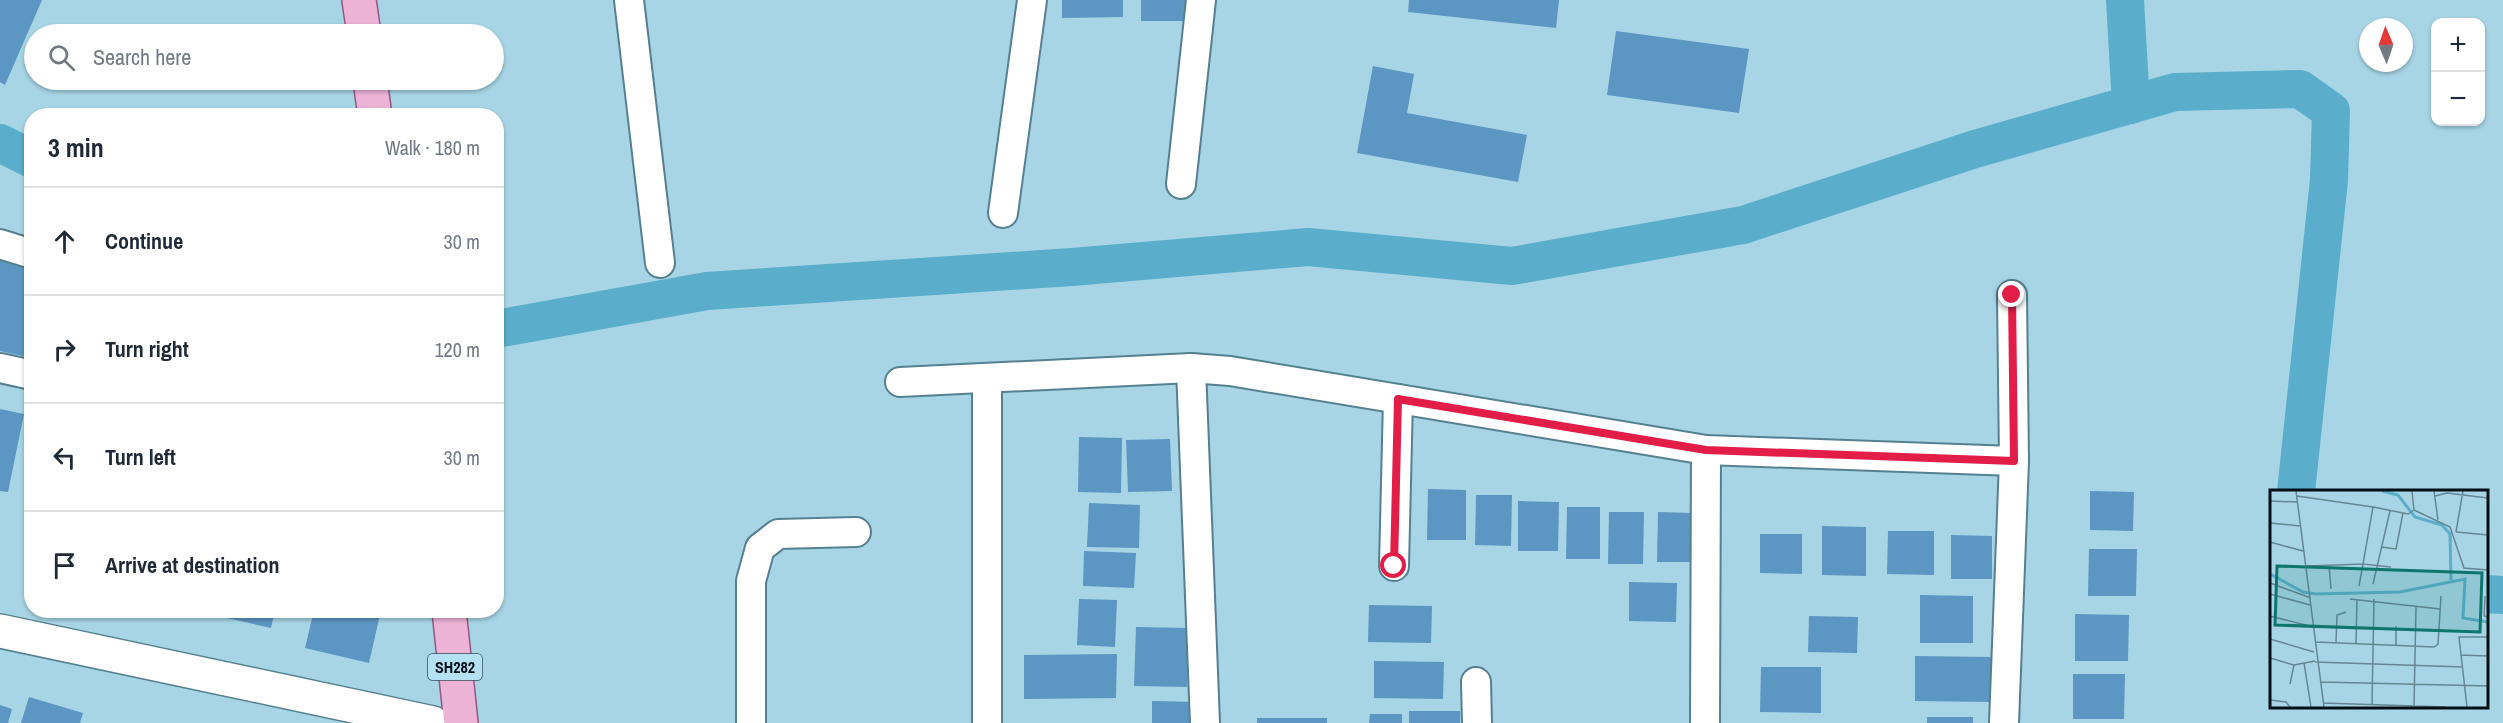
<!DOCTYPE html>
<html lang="en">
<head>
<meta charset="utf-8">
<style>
  :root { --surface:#fff; --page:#f6f6f7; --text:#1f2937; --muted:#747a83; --line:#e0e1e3 }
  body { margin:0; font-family:"Archivo Narrow",sans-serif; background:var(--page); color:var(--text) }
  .controls { position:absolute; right:18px; top:18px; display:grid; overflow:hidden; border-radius:12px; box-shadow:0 2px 4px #0004 }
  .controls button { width:54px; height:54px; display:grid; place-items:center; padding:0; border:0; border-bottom:2px solid var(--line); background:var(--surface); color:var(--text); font:30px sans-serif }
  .compass { position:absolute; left:2359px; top:18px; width:54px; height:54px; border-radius:50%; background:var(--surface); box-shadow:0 2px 4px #0004; rotate:358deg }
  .stop { position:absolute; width:18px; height:18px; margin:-14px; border:4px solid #e11d48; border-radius:50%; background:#fff }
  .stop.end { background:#e11d48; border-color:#fff; box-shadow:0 2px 6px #0008 }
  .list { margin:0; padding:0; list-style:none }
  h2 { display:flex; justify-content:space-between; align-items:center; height:78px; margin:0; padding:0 24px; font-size:26px }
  h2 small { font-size:20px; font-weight:400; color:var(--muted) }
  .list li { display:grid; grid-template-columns:39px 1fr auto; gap:18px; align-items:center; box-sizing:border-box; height:108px; padding:0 24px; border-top:2px solid var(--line) }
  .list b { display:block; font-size:22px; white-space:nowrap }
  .list em { font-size:20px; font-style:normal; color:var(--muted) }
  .icon { flex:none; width:33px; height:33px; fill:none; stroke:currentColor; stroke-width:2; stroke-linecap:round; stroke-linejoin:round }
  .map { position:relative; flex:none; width:2503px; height:723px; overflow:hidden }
  .search { position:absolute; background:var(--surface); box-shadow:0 2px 4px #0004; left:24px; top:24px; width:480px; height:66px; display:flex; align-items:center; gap:15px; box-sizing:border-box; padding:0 21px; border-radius:33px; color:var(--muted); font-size:22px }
  .panel { position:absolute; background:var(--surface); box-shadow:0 2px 4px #0004; left:24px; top:108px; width:480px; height:510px; border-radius:24px }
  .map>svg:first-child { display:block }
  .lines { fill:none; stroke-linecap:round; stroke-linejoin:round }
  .canal { stroke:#5aadcb; stroke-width:38 }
  .building { fill:#5c96c3 }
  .street-casing { stroke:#558090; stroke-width:32 }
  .secondary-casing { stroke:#558090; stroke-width:36 }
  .primary-casing { stroke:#925981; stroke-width:36 }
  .street { stroke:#fff; stroke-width:28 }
  .secondary { stroke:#fff; stroke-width:33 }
  .primary { stroke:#ecb3d6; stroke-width:33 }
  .route { stroke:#e11d48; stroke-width:8 }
  .labels { text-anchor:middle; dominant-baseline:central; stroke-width:5; stroke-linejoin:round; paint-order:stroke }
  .shield { fill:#b4e2f4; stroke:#374f59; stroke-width:1.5 }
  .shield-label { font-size:16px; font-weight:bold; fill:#021016 }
  .inset-river { fill:none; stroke:#5aadcb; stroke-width:3 }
  .inset-road { fill:none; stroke:#658693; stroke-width:1.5 }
  .view { fill:#0f766e; fill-opacity:0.15; stroke:#0f766e; stroke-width:3 }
  .inset-edge { fill:none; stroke:#021016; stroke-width:3 }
</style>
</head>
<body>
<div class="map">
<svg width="2503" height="723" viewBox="0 0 2503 723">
  <rect width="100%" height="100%" fill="#a7d5e6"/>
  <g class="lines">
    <g class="canal">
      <polyline points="2125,0 2131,105"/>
      <polyline points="0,143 32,159"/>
      <polyline points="496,329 707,291 1072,267 1308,247 1512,266 1743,225 1975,149 2175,92 2300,89 2331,111 2329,180 2296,492"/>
      <polyline points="2486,594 2503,595"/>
    </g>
  </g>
  <g class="building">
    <polygon points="0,0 42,0 5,85 0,82"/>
    <polygon points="1062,0 1123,0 1123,17 1062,18"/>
    <rect x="1141" y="0" width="51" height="21"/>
    <polygon points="1409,0 1559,0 1556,28 1408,12"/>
    <polygon points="1616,31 1749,49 1739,113 1607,95"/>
    <polygon points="1373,66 1414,74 1407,113 1527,135 1518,182 1357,153"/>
    <polygon points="0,253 32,260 32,358 0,351"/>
    <polygon points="0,409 24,414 8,492 0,491"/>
    <polygon points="1079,437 1122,438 1121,493 1078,492"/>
    <polygon points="1170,439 1172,491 1128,492 1126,440"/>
    <polygon points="1428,489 1466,490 1466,540 1427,540"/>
    <polygon points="2090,491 2134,492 2133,531 2090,530"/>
    <polygon points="1476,495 1512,495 1511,546 1475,545"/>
    <polygon points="1518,501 1559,502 1558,551 1518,551"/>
    <polygon points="1089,503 1140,505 1139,548 1087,547"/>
    <polygon points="1567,507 1600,507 1600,559 1566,559"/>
    <polygon points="1609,512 1644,512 1643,564 1608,564"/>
    <polygon points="1658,512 1693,513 1693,562 1657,562"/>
    <polygon points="1822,526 1866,527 1866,576 1822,575"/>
    <polygon points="1888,531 1934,531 1934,575 1887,574"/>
    <polygon points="1760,534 1802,534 1802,574 1760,573"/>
    <polygon points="1951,535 1992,536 1992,579 1951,579"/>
    <polygon points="2089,549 2137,549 2136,596 2088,596"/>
    <polygon points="1084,551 1136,553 1134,588 1083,586"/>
    <polygon points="1629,582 1677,583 1676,622 1629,621"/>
    <polygon points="1920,595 1973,596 1973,643 1920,643"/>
    <polygon points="1079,599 1117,600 1115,647 1077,645"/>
    <polygon points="1369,605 1432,606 1431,643 1368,642"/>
    <polygon points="170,610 186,610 185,615"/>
    <polygon points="206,610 275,610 271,628 205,613"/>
    <polygon points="314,610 381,610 369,663 305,648"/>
    <polygon points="2075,614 2129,615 2128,661 2075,661"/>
    <polygon points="1809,616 1858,617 1857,653 1808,652"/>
    <polygon points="1136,627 1189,628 1187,687 1134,686"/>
    <polygon points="1117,654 1116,698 1024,699 1024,655"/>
    <polygon points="1915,656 1993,657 1993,702 1915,701"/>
    <polygon points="1374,661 1444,662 1443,699 1374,698"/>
    <polygon points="1761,667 1821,667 1821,713 1760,712"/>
    <polygon points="2073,674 2125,674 2124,719 2073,719"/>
    <polygon points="29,697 83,713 80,723 21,723"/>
    <polygon points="1152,701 1198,702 1198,723 1152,723"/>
    <polygon points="0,705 12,709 8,723 0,723"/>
    <rect x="1409" y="711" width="51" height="12"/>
    <polygon points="1370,714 1402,714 1402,723 1369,723"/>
    <rect x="1927" y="717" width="46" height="6"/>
    <rect x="1257" y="718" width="70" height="5"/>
  </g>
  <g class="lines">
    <g class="street-casing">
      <g id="street">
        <polyline points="629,0 660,263"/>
        <polyline points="1181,184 1201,0"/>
        <polyline points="1003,213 1032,0"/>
        <polyline points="0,244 32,254"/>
        <polyline points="0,368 32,375"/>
        <polyline points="1191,368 1205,723"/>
        <polyline points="900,382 1191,368 1230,371 1706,450 2014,461"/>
        <polyline points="1394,566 1398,399"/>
        <polyline points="1476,682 1477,723"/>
        <polyline points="751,723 751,581 760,548 778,534 856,532"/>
        <polyline points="987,723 987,378"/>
        <polyline points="1705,723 1706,450"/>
        <polyline points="2004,723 2014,461 2012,295"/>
      </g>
    </g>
    <g class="secondary-casing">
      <polyline id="secondary" points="0,631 433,723"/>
    </g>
    <g class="primary-casing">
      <g id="primary">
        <polyline points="359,0 364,34"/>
        <polyline points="370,80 375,116"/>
        <polyline points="449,610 461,723"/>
      </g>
    </g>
    <use href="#street" class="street"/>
    <use href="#secondary" class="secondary"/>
    <use href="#primary" class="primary"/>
  </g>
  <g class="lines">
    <polyline class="route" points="1394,566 1398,399 1706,450 2014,461 2012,295"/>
  </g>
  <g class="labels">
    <rect class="shield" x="428" y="654" width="54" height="26" rx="4.5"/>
    <g class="shield-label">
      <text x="455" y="667">SH282</text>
    </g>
  </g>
  <g transform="translate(2270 490)">
    <rect width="218" height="218" fill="#a7d5e6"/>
    <path class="inset-river" d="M112 1 128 5 145 27 172 35 180 44 181 90M0 84 33 102 46 104 130 102 195 89 193 128 218 132"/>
    <path class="inset-road" d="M26 1 54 217M164 1 168 30M27 6 103 17M165 6 177 3 218 8M0 11 28 12M144 20 180 37 194 78 218 80M0 33 30 36M186 42 193 1M186 42 218 45M0 52 33 61M111 57 126 59 133 23M59 75 61 99M37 76 93 74 103 17 138 24 144 20 142 1M0 93 41 108M103 94 120 21M89 96 93 74 121 77M0 104 40 115M215 106 214 126 218 127M80 109 170 119M0 126 43 137M0 149 44 162M46 152 164 157 168 154 171 106M66 153 67 125 76 122M86 154 87 109M126 155V136M191 165 218 166M0 168 24 175 20 194M45 172 193 177M34 173 41 217M24 175 45 171M51 192 218 196M0 210 16 212 20 217M53 213 175 217M102 214 104 109M144 216 146 117M197 217 189 147H218"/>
    <path class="view" d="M7 76 212 83 210 142 5 135Z"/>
    <rect width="218" height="218" class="inset-edge"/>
  </g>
</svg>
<div class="controls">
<button>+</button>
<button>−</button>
</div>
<svg class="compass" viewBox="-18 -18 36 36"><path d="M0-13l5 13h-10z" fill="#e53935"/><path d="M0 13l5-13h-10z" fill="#747a83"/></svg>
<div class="stop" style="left:1394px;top:566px"></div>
<div class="stop end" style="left:2012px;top:295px"></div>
<div class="search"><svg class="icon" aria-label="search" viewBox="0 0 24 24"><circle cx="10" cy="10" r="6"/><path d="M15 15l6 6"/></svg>Search here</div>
<section class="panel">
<h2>3 min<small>Walk · 180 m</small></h2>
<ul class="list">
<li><svg class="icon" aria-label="ahead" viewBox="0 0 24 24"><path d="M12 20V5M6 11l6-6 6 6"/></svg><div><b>Continue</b></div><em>30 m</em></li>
<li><svg class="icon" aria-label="right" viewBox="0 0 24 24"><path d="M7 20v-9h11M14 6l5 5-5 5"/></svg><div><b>Turn right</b></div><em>120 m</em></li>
<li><svg class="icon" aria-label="left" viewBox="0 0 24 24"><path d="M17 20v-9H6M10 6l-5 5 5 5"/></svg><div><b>Turn left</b></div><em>30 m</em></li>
<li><svg class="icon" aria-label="arrive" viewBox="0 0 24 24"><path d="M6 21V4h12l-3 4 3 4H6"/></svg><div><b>Arrive at destination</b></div></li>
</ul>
</section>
</div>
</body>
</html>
